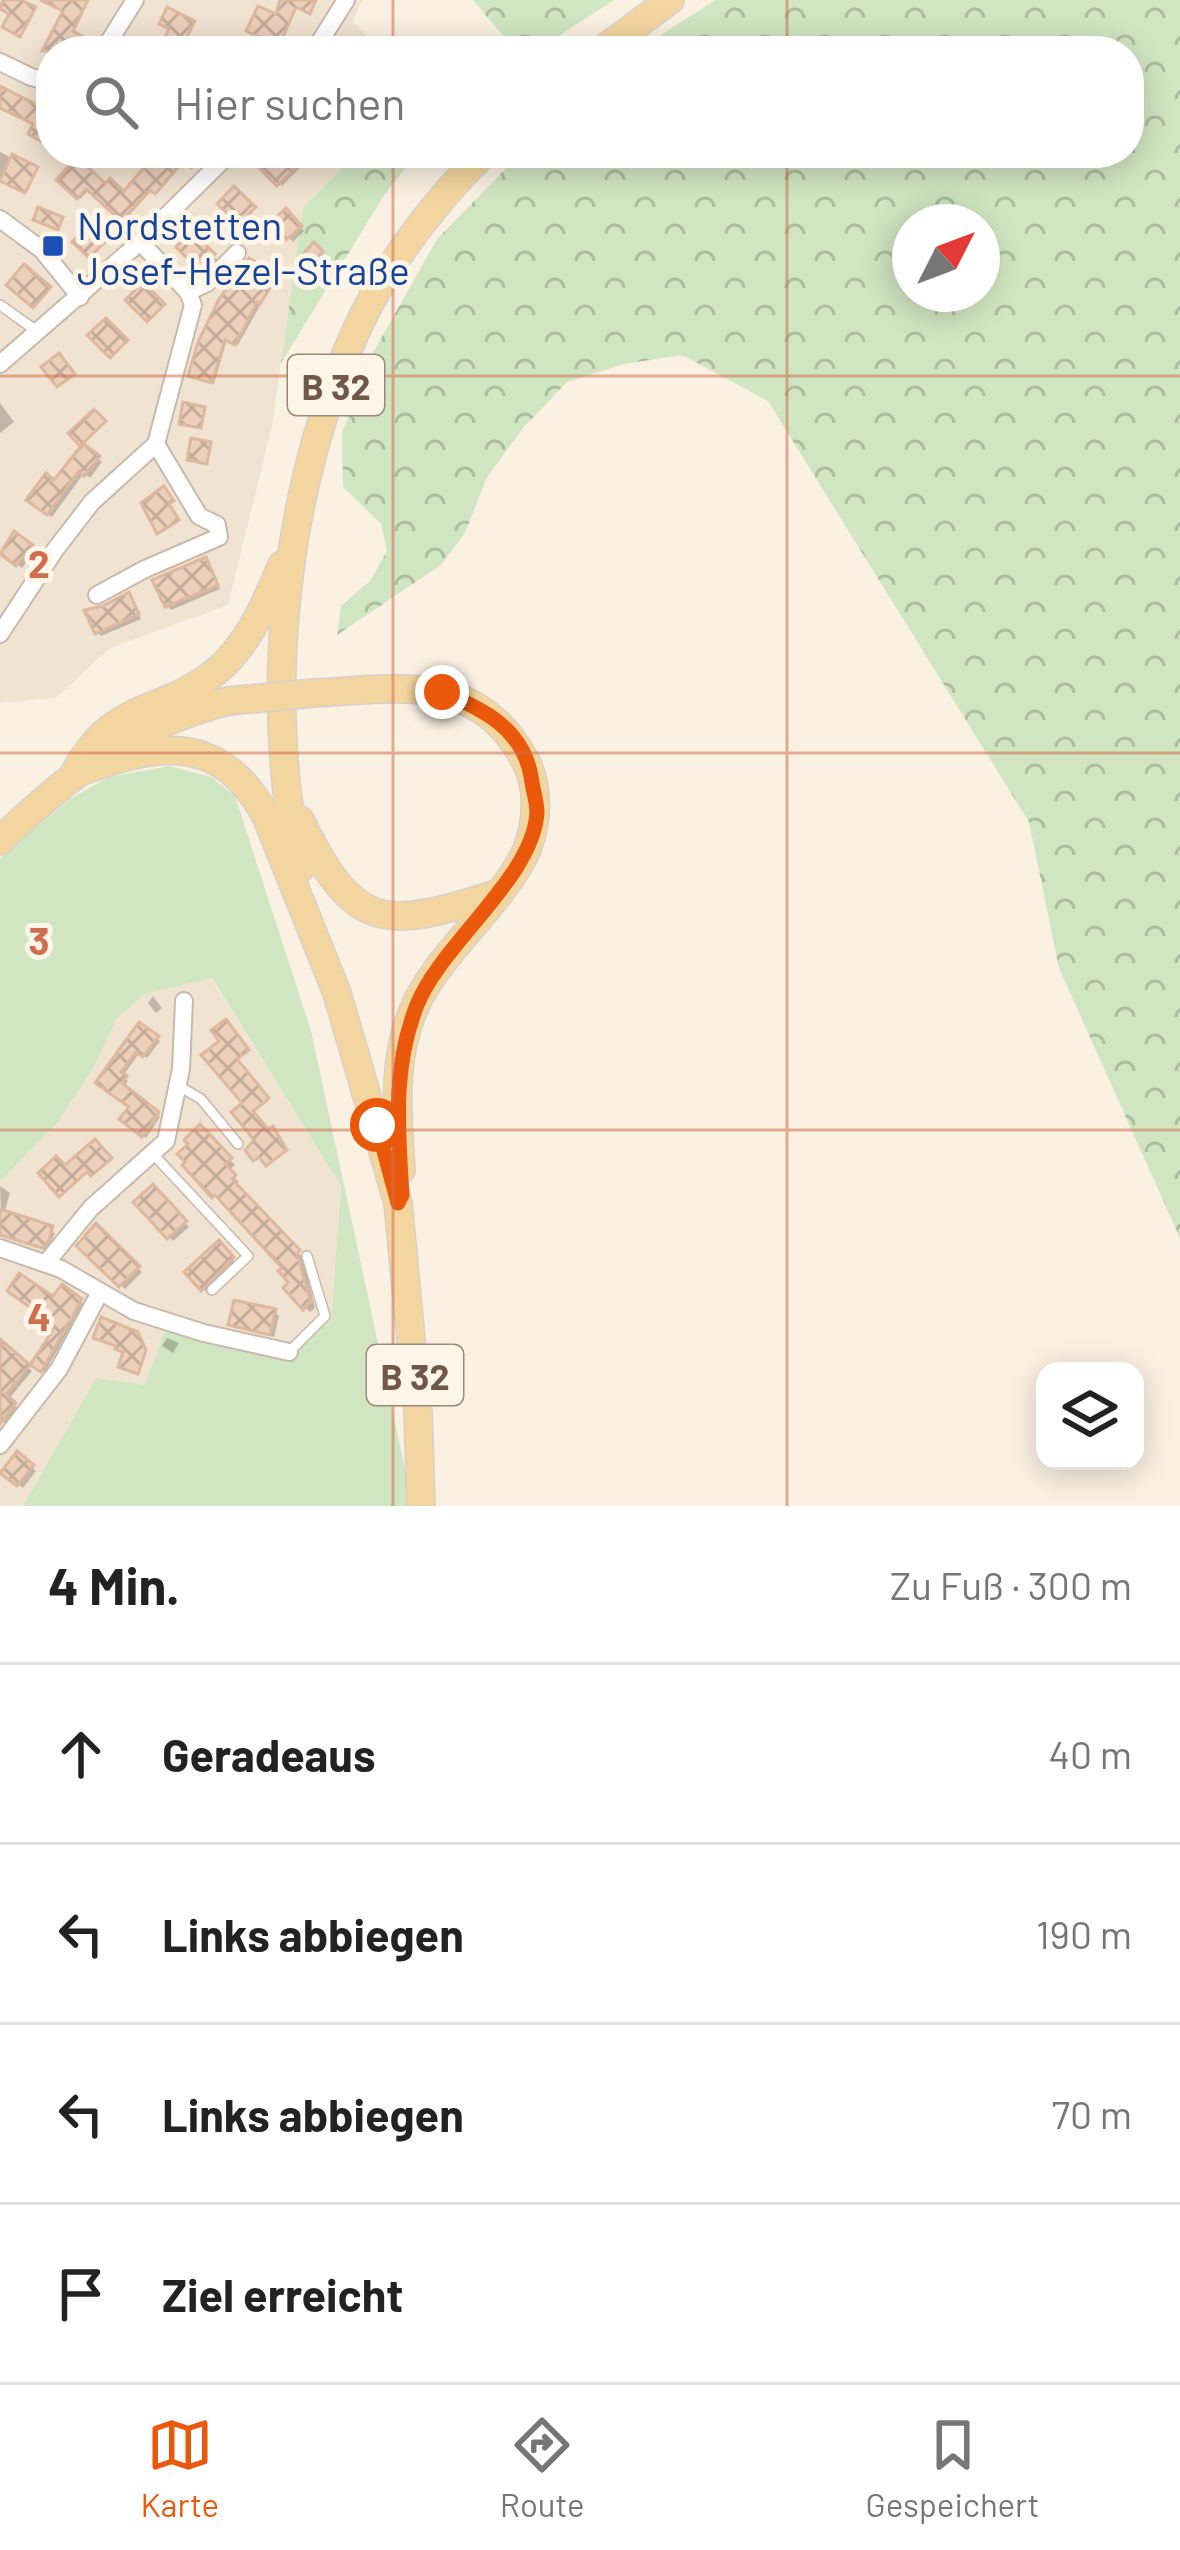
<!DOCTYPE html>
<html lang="de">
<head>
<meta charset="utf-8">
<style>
  :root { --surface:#fff; --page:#f2f2f2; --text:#222; --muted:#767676; --line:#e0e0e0; --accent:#ea580c }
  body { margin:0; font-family:Barlow,sans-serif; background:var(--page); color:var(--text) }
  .controls { position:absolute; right:36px; bottom:36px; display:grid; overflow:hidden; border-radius:24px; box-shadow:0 6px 30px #0003 }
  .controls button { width:108px; height:108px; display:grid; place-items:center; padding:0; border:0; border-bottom:3px solid var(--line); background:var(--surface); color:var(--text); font:60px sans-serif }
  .compass { position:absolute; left:892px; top:204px; width:108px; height:108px; border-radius:50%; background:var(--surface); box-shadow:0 6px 30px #0003; rotate:48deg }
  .stop { position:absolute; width:36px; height:36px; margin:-27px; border:9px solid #ea580c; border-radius:50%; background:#fff }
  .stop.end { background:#ea580c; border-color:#fff; box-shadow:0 3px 12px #0008 }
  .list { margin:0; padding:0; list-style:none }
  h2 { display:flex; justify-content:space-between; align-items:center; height:156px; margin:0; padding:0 48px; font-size:51px }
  h2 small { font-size:39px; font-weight:400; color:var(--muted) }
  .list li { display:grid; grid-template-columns:78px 1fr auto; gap:36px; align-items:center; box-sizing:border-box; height:180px; padding:0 48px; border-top:3px solid var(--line) }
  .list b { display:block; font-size:45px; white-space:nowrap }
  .list em { font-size:39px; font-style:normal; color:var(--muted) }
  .icon { flex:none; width:66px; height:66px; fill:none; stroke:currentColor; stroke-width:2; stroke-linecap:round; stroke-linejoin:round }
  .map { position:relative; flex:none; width:1180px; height:1506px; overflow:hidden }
  .search { position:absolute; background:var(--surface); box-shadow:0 6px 30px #0003; left:36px; right:36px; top:36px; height:132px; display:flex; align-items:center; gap:30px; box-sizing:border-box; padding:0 42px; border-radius:48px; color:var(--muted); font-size:45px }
  .sheet { height:876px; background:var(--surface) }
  nav { display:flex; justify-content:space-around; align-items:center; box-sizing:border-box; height:168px; border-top:3px solid var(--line); background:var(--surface); font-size:33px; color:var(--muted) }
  nav a { display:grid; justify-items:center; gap:6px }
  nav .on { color:var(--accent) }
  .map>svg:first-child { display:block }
  .residential { fill:#f1e3d1 }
  .green { fill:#d0e6c2 }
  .forest { fill:url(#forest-crowns); fill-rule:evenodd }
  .shadow { fill:#0003 }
  .building { fill:url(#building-cross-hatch); stroke:#deb89e; stroke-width:3 }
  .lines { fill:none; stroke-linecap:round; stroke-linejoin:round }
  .lane-casing { stroke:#c9b9aa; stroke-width:12 }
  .street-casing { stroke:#c9b9aa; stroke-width:20 }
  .primary-casing { stroke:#d7d0cd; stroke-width:30 }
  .lane { stroke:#fff; stroke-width:9 }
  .street { stroke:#fff; stroke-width:16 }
  .primary { stroke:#f3d69f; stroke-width:27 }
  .primary-bridge-casing { stroke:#d7d0cd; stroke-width:30; stroke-linecap:butt }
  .primary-bridge { stroke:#f3d69f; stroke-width:27 }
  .route { stroke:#ea580c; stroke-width:15 }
  .grid { fill:none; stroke:#cf6f50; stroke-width:3; stroke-opacity:0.55 }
  .transit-dot { fill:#1a4fb4; stroke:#fdf5e8; stroke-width:4.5 }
  .labels { text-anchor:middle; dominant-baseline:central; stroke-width:10; stroke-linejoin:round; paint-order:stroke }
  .shield { fill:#fdf5e8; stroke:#9a877a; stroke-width:3 }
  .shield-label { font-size:36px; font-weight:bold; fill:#6f584b }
  .transit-label { font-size:39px; fill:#164399; stroke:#fdf5e8; text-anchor:start }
  .grid-label { font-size:39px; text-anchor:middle; font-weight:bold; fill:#cf6f50; stroke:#fdf5e8; stroke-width:10; stroke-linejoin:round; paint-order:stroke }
</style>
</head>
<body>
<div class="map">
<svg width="1180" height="1506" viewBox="0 0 1180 1506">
  <defs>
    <pattern id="forest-crowns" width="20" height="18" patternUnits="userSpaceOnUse" patternTransform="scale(3)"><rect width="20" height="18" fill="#d0e6c2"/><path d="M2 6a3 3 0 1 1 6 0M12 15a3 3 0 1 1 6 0" fill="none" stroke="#adbda0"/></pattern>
    <pattern id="building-cross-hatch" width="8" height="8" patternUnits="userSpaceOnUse" patternTransform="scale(3)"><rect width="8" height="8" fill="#edd0bc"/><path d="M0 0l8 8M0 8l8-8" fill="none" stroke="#c4ac9b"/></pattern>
  </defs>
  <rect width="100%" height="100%" fill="#faf1e2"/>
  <g class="residential">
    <polygon points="0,0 362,0 353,22 382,51 51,51 51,153 357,153 303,209 272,426 228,605 110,648 56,698 0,703"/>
    <polygon points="211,978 341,1186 331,1321 289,1350 145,1385 96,1378 23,1506 0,1506 0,1182 57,1123 94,1067 115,1020 144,994"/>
  </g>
  <polygon class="green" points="169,766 211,777 235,796 311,1031 413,1506 23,1506 96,1378 145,1385 171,1314 289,1350 331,1321 341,1186 212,978 144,994 116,1020 94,1067 57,1123 0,1182 0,858 68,800 109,777"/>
  <g class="forest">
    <polygon points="473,0 614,0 536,51 516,51"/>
    <path d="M715 0H1180V1238L1059 968 1029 822 768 401 682 355 624 364 567 382 524 427 487 477 465 533 441 565 337 635 341 606 370 581 387 551 381 524 343 487 342 433 370 358 437 239 521 153H1129V51H636ZM982 222V294H910V222Z"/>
    <polygon points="357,153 417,153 383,197 281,363 303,208"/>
  </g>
  <g class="shadow">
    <polygon points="0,152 37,171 27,192 0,180"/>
    <polygon points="171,153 205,155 194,168 186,160 158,193 153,189 124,221 90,189 80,199 60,179 124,195"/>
    <polygon points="280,153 314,153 282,186 264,169"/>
    <polygon points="286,212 304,231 293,242 275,223"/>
    <polygon points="192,235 217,260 205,272 180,247"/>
    <polygon points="314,247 325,257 311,272 300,262"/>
    <polygon points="276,277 238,345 227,340 214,384 193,377"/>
    <polygon points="0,403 14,422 0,433"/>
    <polygon points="84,447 102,462 90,478 84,473 52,517 34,504"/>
    <polygon points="15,535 35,551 22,568 2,552"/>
    <polygon points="205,560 220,589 171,610 167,605"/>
    <polygon points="129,596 141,619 101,636 97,632 104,609"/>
    <polygon points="153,996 162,1008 156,1013 148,1003"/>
    <polygon points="226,1023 248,1052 236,1061 268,1101 252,1114 268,1133 273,1131 286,1152 269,1165 262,1156 257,1160 249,1150 258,1140 224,1042"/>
    <polygon points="140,1026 160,1041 147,1058 140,1052 123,1076 128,1081 123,1087 160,1117 146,1138 123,1119 133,1107 102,1086"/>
    <polygon points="200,1128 235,1165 228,1171 239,1182 234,1186 303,1258 315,1308 310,1312 287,1288 293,1283 283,1271 286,1268 186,1165 189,1162 181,1154 192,1144 188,1140"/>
    <polygon points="0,1186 10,1193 4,1214 55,1233 46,1251 2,1233"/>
    <polygon points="153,1188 189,1227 173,1241 137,1202"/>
    <polygon points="96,1227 142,1272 125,1289 80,1246"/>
    <polygon points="219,1245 236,1263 207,1293 189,1273"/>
    <polygon points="63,1288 83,1304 45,1372 34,1365 57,1329 53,1300"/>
    <polygon points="274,1312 279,1316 274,1337 231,1324"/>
    <polygon points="167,1338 179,1343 173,1353 162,1346"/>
    <polygon points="4,1346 32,1371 8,1400 19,1409 7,1425 0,1419 0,1351"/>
    <polygon points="17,1455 36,1471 23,1488 4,1473"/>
  </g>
  <g class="building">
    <polygon points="3,0 21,0 36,7 20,37 2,27 9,14 0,9"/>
    <polygon points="40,0 88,0 73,31 84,37 77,51 42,51 63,11"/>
    <polygon points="280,0 316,0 310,14 296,7 279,46 246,31 258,6 276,14"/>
    <polygon points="167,7 195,21 180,51 158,51 169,29 159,24"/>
    <polygon points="0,86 51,112 51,134 46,144 28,134 33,124 0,108"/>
    <polygon points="156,153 204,153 191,168 183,161 155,194 150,190 121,221 86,189 77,199 56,180 77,157 105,183 110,178 124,191"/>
    <polygon points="276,153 309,153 277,186 260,169"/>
    <polygon points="12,154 38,167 25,193 0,181"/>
    <polygon points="234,186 256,207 239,224 217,204"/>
    <polygon points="38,207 63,217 58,230 33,220"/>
    <polygon points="286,208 302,226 286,240 270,222"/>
    <polygon points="87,226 105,242 89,258 72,242"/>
    <polygon points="192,231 215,254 199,270 176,247"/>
    <polygon points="314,242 323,251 305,270 296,262"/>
    <polygon points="249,258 278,275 260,304 257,302 235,345 225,340 212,383 188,376 198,342 219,299"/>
    <polygon points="24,264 51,287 33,308 6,285"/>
    <polygon points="143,282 165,304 147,322 125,300"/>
    <polygon points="106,318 128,340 110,358 87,335"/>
    <polygon points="59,353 75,374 57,387 41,367"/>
    <polygon points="183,402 205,407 201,428 179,424"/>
    <polygon points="94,409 106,421 80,446 68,433"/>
    <polygon points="191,438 211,442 207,464 187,460"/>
    <polygon points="83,443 100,456 84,476 79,471 47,515 26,500 46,473 54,480"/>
    <polygon points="164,486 174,501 169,504 179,520 157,534 141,503"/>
    <polygon points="14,531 33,545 16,566 0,554"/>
    <polygon points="206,557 218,585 165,607 152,580"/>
    <polygon points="129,592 139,614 95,634 84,610 103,606"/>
    <polygon points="226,1019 249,1050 237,1059 269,1098 253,1111 268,1129 273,1126 287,1150 266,1166 259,1157 253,1161 245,1150 254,1140 231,1112 242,1103 201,1055 219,1041 211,1030"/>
    <polygon points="139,1022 159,1036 143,1057 136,1052 121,1072 127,1076 122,1083 159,1112 142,1137 119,1119 129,1107 95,1083"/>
    <polygon points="200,1124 232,1158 225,1164 236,1175 232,1179 300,1250 297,1254 311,1302 303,1310 283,1288 288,1282 278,1271 282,1268 215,1195 212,1198 182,1165 185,1162 177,1154 188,1144 184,1140"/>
    <polygon points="95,1139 112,1158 91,1176 87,1172 59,1197 38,1173 56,1156 65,1165"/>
    <polygon points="153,1184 187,1221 167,1239 133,1202"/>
    <polygon points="0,1209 53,1226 49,1240 42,1248 0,1235"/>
    <polygon points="96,1223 140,1266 119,1287 76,1246"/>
    <polygon points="219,1240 234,1257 201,1291 184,1272"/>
    <polygon points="19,1273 53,1296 62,1284 82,1299 41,1372 30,1365 53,1330 42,1319 44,1317 7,1291"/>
    <polygon points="234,1300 276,1309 270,1335 228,1325"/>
    <polygon points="101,1317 138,1332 146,1350 138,1374 118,1367 123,1352 115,1349 116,1346 93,1338"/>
    <polygon points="0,1339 30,1365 6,1394 16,1403 0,1424"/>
    <polygon points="17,1451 34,1465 17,1486 0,1473"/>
  </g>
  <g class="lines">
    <g class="lane-casing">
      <g id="lane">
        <polyline points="0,305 38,332"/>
        <polyline points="179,1086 201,1099 238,1144"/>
        <polyline points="153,1154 248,1256 212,1290"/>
        <polyline points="289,1352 325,1316 307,1256"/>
      </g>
    </g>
    <g class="street-casing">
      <g id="street">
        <polyline points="103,51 135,0"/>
        <polyline points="314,51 346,0"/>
        <polyline points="0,62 31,77 51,82"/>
        <polyline points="0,219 42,250 80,297"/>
        <polyline points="188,292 207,283 237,253"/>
        <polyline points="0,364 140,242 230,153"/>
        <polyline points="97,595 145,569 219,537 217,525 199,516 156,444"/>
        <polyline points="0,634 55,550 92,502 156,444 193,305 188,292 140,242"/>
        <polyline points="0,1248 61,1269 134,1311 204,1333 289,1352"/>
        <polyline points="46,1263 91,1208 166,1141 181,1069 184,1001"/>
        <polyline points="0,1445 59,1369 99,1294"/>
      </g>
    </g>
    <g class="primary-casing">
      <g id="primary">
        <polyline points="601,51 670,0"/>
        <path d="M314 693C399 689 477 671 525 760 539 786 538 821 527 849 507 897 445 948 419 998 391 1052 397 1112 401 1170"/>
        <path d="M74 774C154 744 218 729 266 816L337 993 398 1203 418 1412 421 1506"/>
        <path d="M74 774C114 699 159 716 213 674 247 648 266 603 282 565"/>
        <path d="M300 820C354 932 385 930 496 894"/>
        <path d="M0 841C69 773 133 726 228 701"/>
        <path d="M300 869C262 697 284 491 356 331 386 265 434 203 484 153"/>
      </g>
    </g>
    <use href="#lane" class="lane"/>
    <use href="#street" class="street"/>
    <use href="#primary" class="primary"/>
    <g class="primary-bridge-casing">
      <polyline id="primary-bridge" points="228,701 314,693"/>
    </g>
    <use href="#primary-bridge" class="primary-bridge"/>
  </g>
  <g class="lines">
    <path class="route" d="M377 1125 398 1203 402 1195C398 1129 392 1068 417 1005 441 944 534 877 537 812 537 801 532 787 531 776 522 728 483 709 442 692"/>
  </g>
  <path class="grid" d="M393 0V51M787 0V51M393 153V1506M787 153V1506M0 376H1180M0 753H1180M0 1130H1180"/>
  <rect class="transit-dot" x="41" y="234" width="24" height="24" rx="6"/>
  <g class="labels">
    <g class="shield">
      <rect x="288" y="355" width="96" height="60" rx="9"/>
      <rect x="367" y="1345" width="96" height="60" rx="9"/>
    </g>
    <g class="shield-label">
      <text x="336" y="385">B 32</text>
      <text x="415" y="1375">B 32</text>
    </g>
    <g class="transit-label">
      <text x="77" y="224">Nordstetten<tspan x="77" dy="45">Josef-Hezel-Straße</tspan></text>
    </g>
  </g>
  <g class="grid-label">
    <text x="39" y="578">2</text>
    <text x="39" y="955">3</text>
    <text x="39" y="1331">4</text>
  </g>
</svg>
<div class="controls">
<button><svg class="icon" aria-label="layers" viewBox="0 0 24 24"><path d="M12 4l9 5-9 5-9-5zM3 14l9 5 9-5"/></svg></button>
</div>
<svg class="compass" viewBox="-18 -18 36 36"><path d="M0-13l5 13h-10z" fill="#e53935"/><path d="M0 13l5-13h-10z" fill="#767676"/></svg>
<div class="stop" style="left:377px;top:1125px"></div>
<div class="stop end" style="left:442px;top:692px"></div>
<div class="search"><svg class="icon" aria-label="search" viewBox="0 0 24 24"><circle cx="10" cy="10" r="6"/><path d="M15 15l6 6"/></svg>Hier suchen</div>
</div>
<section class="sheet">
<h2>4 Min.<small>Zu Fuß · 300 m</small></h2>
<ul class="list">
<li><svg class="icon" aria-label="ahead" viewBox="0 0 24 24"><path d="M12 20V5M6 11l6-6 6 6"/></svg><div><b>Geradeaus</b></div><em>40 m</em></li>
<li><svg class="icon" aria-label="left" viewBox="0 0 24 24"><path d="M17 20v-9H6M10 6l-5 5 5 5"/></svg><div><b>Links abbiegen</b></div><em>190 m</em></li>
<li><svg class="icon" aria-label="left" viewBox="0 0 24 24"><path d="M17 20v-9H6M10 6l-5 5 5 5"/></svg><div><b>Links abbiegen</b></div><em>70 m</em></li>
<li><svg class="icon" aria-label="arrive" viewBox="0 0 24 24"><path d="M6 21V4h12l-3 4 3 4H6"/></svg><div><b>Ziel erreicht</b></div></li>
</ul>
</section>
<nav>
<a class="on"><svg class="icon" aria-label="map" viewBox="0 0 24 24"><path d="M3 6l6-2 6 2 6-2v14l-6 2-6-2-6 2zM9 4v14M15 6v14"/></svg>Karte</a>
<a><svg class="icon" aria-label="directions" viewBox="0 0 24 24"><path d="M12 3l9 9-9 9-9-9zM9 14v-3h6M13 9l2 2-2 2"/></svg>Route</a>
<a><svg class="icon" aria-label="saved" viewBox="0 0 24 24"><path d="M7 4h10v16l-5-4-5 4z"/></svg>Gespeichert</a>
</nav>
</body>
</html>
